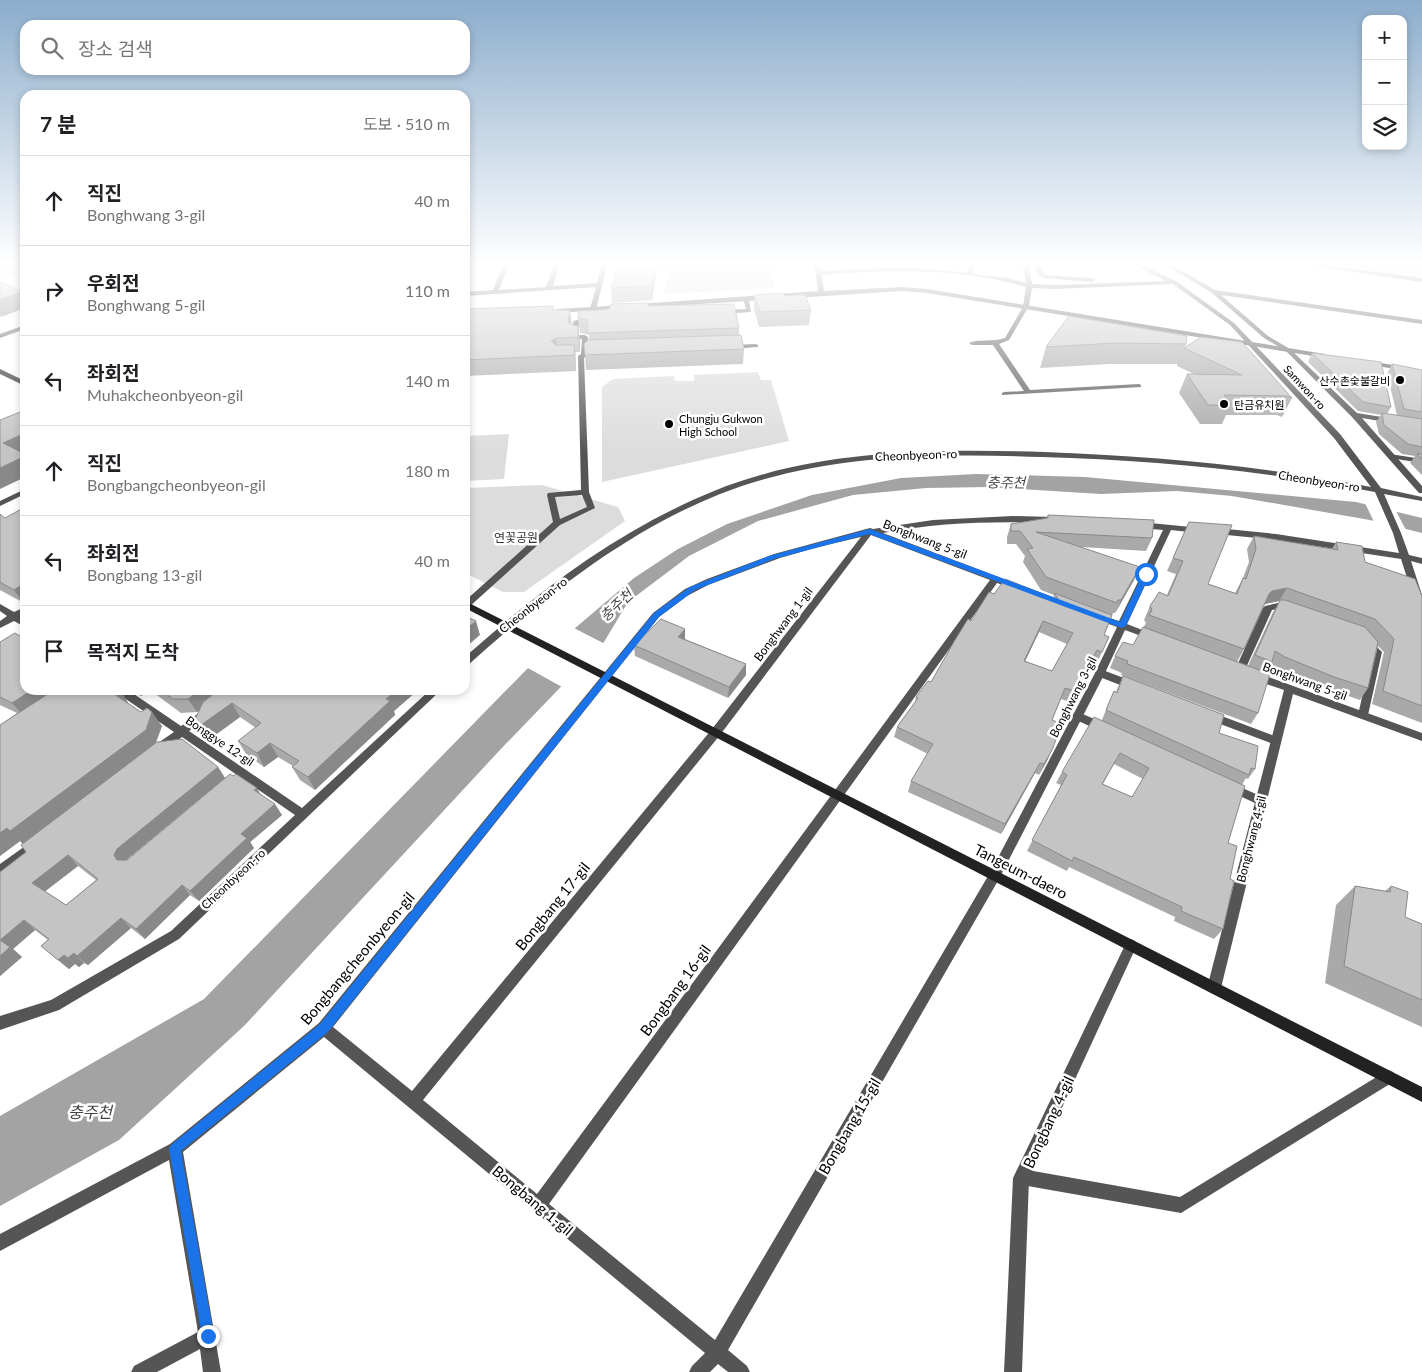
<!DOCTYPE html>
<html lang="ko">
<head>
<meta charset="utf-8">
<style>
  :root { --surface:#fff; --page:#f6f6f6; --text:#202124; --muted:#757577; --line:#e0e0e0 }
  body { margin:0; font-family:Lato,"Noto Sans KR",sans-serif; background:var(--page); color:var(--text) }
  .controls { position:absolute; right:15px; top:15px; display:grid; overflow:hidden; border-radius:10px; box-shadow:0 2px 8px #0003 }
  .controls button { width:45px; height:45px; display:grid; place-items:center; padding:0; border:0; border-bottom:1px solid var(--line); background:var(--surface); color:var(--text); font:25px sans-serif }
  .stop { position:absolute; width:15px; height:15px; margin:-11px; border:4px solid #1a73e8; border-radius:50%; background:#fff }
  .stop.end { background:#1a73e8; border-color:#fff; box-shadow:0 1px 5px #0008 }
  .list { margin:0; padding:0; list-style:none }
  h2 { display:flex; justify-content:space-between; align-items:center; height:65px; margin:0; padding:0 20px; font-size:21px }
  h2 small { font-size:16px; font-weight:400; color:var(--muted) }
  .list li { display:grid; grid-template-columns:32px 1fr auto; gap:15px; align-items:center; box-sizing:border-box; height:90px; padding:0 20px; border-top:1px solid var(--line) }
  .list b { display:block; font-size:19px; white-space:nowrap }
  .list p { margin:0; font-size:16px; white-space:nowrap; color:var(--muted) }
  .list em { font-size:16px; font-style:normal; color:var(--muted) }
  .icon { flex:none; width:28px; height:28px; fill:none; stroke:currentColor; stroke-width:2; stroke-linecap:round; stroke-linejoin:round }
  .map { position:relative; flex:none; width:1422px; height:1372px; overflow:hidden }
  .search { position:absolute; background:var(--surface); box-shadow:0 2px 8px #0003; left:20px; top:20px; width:450px; height:55px; display:flex; align-items:center; gap:12px; box-sizing:border-box; padding:0 18px; border-radius:15px; color:var(--muted); font-size:19px }
  .panel { position:absolute; background:var(--surface); box-shadow:0 2px 8px #0003; left:20px; top:90px; width:450px; height:605px; border-radius:15px }
  .map>svg:first-child { display:block }
  .green { fill:#dcdcdc }
  .water { fill:#a3a3a3 }
  .pier { fill:#fff }
  .lines { fill:none; stroke-linecap:round; stroke-linejoin:round }
  .service { fill:#555; fill-rule:evenodd }
  .minor { fill:#555; fill-rule:evenodd }
  .tertiary { fill:#555; fill-rule:evenodd }
  .secondary { fill:#222; fill-rule:evenodd }
  .wall { fill:#a9a9a9; fill-rule:evenodd }
  .shaded-wall { fill:#898989 }
  .building { fill:#c4c4c4; stroke:#898989; fill-rule:evenodd }
  .route { fill:#1a73e8 }
  .poi-dot { fill:#000; stroke:#fff; stroke-width:2 }
  .labels { text-anchor:middle; dominant-baseline:central; stroke-width:5; stroke-linejoin:round; paint-order:stroke }
  .far-poi-label { font-size:11px; fill:#000; stroke:#fff; text-anchor:start }
  .far-street-label { font-size:11px; fill:#000; stroke:#fff }
  .street-label { font-size:12px; fill:#000; stroke:#fff }
  .park-label { font-size:12px; fill:#333; stroke:#fff }
  .water-label { font-size:14px; font-style:italic; fill:#444; stroke:#fff }
  .near-street-label { font-size:15px; fill:#000; stroke:#fff }
  .near-water-label { font-size:16px; font-style:italic; fill:#444; stroke:#fff }
</style>
</head>
<body>
<div class="map">
<svg width="1422" height="1372" viewBox="0 0 1422 1372">
  <rect width="100%" height="100%" fill="#fff"/>
  <g class="green">
    <polygon points="668,262 772,262 773,288 664,294"/>
    <polygon points="1303,262 1422,262 1422,278"/>
    <polygon points="14,263 25,268 25,271 0,280 0,268"/>
    <polygon points="758,372 761,380 771,380 789,441 602,482 602,387 613,379 674,376 675,381 694,381 694,375"/>
    <polygon points="509,434 504,479 465,481 466,436"/>
    <polygon points="542,485 618,507 625,521 524,592 503,592 465,573 465,488"/>
  </g>
  <polygon class="water" points="976,474 1085,477 1356,502 1422,518 1422,533 1370,520 1232,496 1177,491 1101,494 989,487 926,488 853,495 758,521 689,556 628,602 604,642 499,751 244,1026 119,1140 0,1206 0,1116 204,999 527,669 634,578 678,549 727,524 812,495 901,478"/>
  <g class="pier">
    <polygon points="1364,501 1395,509 1407,532 1375,524"/>
    <polygon points="572,627 605,644 564,688 526,667"/>
  </g>
  <g class="lines">
    <g class="service">
      <polygon points="1035,262 1041,262 1043,273 1046,275 1092,278 1095,280 1092,282 1043,278 1037,274"/>
      <polygon points="746,297 749,299 751,312 723,314 720,312 723,310 746,309 743,299"/>
      <path d="M1024 305 1029 306 1009 340 999 344 1030 390 1139 384 1141 385V387L1002 395V393L1004 392 1024 391 993 345H972L969 343C977 339 993 342 1005 338Z"/>
      <path d="M576 320H592L595 322 592 324H579L578 335H585L588 337 587 356 584 358 589 492 595 508 560 525 469 607 465 608V601L553 522 547 495 548 493 581 490 578 356 581 354 582 339H575L572 337 573 322ZM582 495 587 507 560 519 555 497Z"/>
      <polygon points="756,344 758,345 758,347 731,349 728,347 731,345"/>
      <polygon points="1390,454 1422,459 1422,463 1390,458"/>
      <polygon points="1278,603 1293,608 1295,610 1290,613 1278,609 1272,610 1245,670 1243,673 1237,673 1235,670 1263,608 1265,606"/>
      <polygon points="1367,639 1370,640 1382,652 1368,715 1367,718 1359,718 1358,715 1372,653 1362,642"/>
      <polygon points="1100,669 1137,683 1138,686 1133,690 1097,676 1095,673 1097,670"/>
      <polygon points="1078,712 1106,724 1107,727 1106,730 1098,730 1074,719 1073,716 1074,713"/>
      <polygon points="1211,712 1280,738 1281,741 1280,744 1276,745 1207,719 1206,716 1207,713"/>
      <polygon points="1231,783 1265,798 1267,801 1265,804 1261,806 1257,804 1227,790 1225,787 1227,784"/>
      <polygon points="1388,1070 1393,1072 1395,1077 1393,1082 1181,1213 1022,1185 1017,1182 1014,1177 1017,1172 1022,1169 1180,1197"/>
    </g>
    <g class="minor">
      <polygon points="0,262 8,262 0,266"/>
      <polygon points="504,262 510,262 499,290 546,287 555,262 561,262 553,286 597,283 602,262 608,262 596,309 593,311 590,309 596,287 465,296 465,292 493,290"/>
      <path d="M968 262H974V274L1009 278 1026 283 1022 262H1028L1032 284 1055 285 1166 281 1128 262H1136L1176 281 1234 323 1340 434 1381 488 1422 497V501L1384 494 1401 533 1409 555 1422 558V564L1411 561 1422 595V612L1417 609 1401 559 1276 540 1217 534 1213 531 1217 528 1276 534 1399 553 1393 533 1375 492C1265 471 1154 460 1042 457 934 453 822 454 720 494 625 532 544 597 468 665L465 666V657C540 590 620 529 714 491 818 449 933 449 1044 452 1154 456 1263 466 1371 487L1334 438 1230 325 1173 284 1055 289 1032 288 1029 306 1026 308 1023 306 1026 287C959 267 888 270 819 275L816 273 819 271C869 268 918 266 968 273Z"/>
      <polygon points="1160,262 1167,262 1215,290 1422,320 1422,324 1221,295 1268,336 1290,349 1357,413 1394,419 1394,423 1391,423 1362,418 1422,486 1422,493 1419,493 1352,417 1286,351 1264,338 1212,293"/>
      <polygon points="1285,262 1301,262 1422,278 1422,282"/>
      <polygon points="25,325 25,329 0,338 0,334"/>
      <path d="M1013 516 1053 517 1057 520 1053 523C996 521 939 522 883 533L1017 584 1018 586 1014 589 997 583 549 1204 715 1340 991 871 1095 673 1117 627 1095 619 1093 617 1098 614 1119 621 1163 530 1140 528 1136 525 1140 522 1201 528 1202 530 1198 533 1171 530 1127 624 1155 635 1157 637 1152 640 1125 630 1105 673 999 879 728 1350 747 1366 750 1372H728L718 1364 710 1372H689L692 1366 705 1353 324 1037 183 1152 221 1372H203L200 1349 157 1372H131L134 1366 198 1332 169 1160 0 1251V1234L170 1144 319 1023 653 613 685 589 707 579 774 554 870 528 873 529 933 520ZM871 535 990 580 537 1194 423 1100 720 735ZM861 537 712 729 412 1091 333 1027 659 617 687 596 708 585 780 558 818 547Z"/>
      <polygon points="0,604 14,612 25,607 25,614 21,617 25,619 25,627 14,621 0,628 0,621 7,616 0,611"/>
      <polygon points="1255,672 1422,733 1422,741 1293,694 1221,988 1219,992 1214,994 1209,992 1207,988 1284,690 1252,679 1250,676 1252,673"/>
      <polygon points="116,690 128,690 181,726 200,712 208,712 209,715 208,718 189,731 302,808 430,690 441,690 179,939 59,1010 0,1030 0,1016 51,1000 171,931 295,815 182,737 163,751 155,751 154,748 155,745 174,732 117,693"/>
      <polygon points="35,839 39,841 41,844 39,847 4,875 0,876 0,864"/>
      <polygon points="1131,939 1135,941 1137,945 1029,1179 1022,1372 1004,1372 1013,1178 1127,941"/>
    </g>
    <g class="tertiary">
      <polygon points="814,262 820,262 824,291 902,287 927,289 1325,354 1328,356 1325,358 927,293 902,291 638,308 635,306 638,304 818,291"/>
      <polygon points="623,305 625,306 625,308 558,313 555,311 558,309"/>
      <polygon points="1369,361 1422,370 1422,374 1367,364 1366,363"/>
      <polygon points="25,489 25,494 0,506 0,501"/>
    </g>
    <g class="secondary">
      <polygon points="0,369 25,381 25,386 0,374"/>
      <polygon points="465,601 1422,1087 1422,1102 465,608"/>
    </g>
  </g>
  <g class="wall">
    <polygon points="658,262 652,300 612,303 611,288"/>
    <polygon points="754,295 811,310 809,325 759,327 754,309"/>
    <polygon points="649,303 649,306 739,328 739,335 744,349 743,364 586,370 585,355 589,340 589,335 580,333 578,318 606,310"/>
    <polygon points="553,306 553,310 572,325 578,326 580,341 580,352 575,352 576,371 465,376 465,309"/>
    <polygon points="1069,316 1186,344 1185,347 1292,398 1282,417 1277,415 1226,415 1222,424 1200,424 1179,393 1187,374 1194,374 1177,366 1177,364 1109,364 1040,368 1046,347"/>
    <polygon points="1312,353 1391,407 1387,414 1397,415 1387,374 1392,364 1422,370 1422,475 1410,463 1415,456 1402,454 1379,434 1376,422 1381,415 1358,411 1308,362"/>
    <polygon points="0,514 24,603 0,590"/>
    <path d="M1048 515 1152 538 1146 551 1081 547 1134 580 1115 613H1113L1104 635 1109 637 1097 663 1092 661 1078 688 1076 687 1070 702 1061 699 1052 720 1047 761 1039 775 1035 773 1001 834 908 792 911 781 928 754 894 737 897 727 915 703 916 697 931 682 971 621 994 594 1053 598 1054 595 1041 590 1023 562 1025 556 1016 544H1007V537L1011 524 1046 518ZM1039 632 1067 644 1052 671 1025 661Z"/>
    <path d="M1189 522 1208 584 1235 593 1243 578 1249 562 1247 549 1254 536 1332 549 1336 542 1365 562 1422 596V723L1372 704 1384 652 1378 646 1368 688 1360 700 1325 688 1277 669 1271 664 1266 672 1258 713 1251 724 1121 675 1122 673 1110 668 1115 656 1133 645 1146 623 1144 620 1150 606 1167 595 1176 574 1167 571ZM1279 601 1280 602 1273 612 1248 666 1237 662 1244 649 1265 604Z"/>
    <polygon points="685,639 746,664 746,675 728,698 635,656 634,645"/>
    <path d="M0 642 25 690 129 704 162 726 156 743 218 767 225 778 126 860H127L261 794 282 815 250 842 254 848 199 901 190 895 145 939 131 928 88 965 84 963 79 967 75 964 69 969 41 946 48 940 35 930 13 949 22 957 0 976 26 852 23 844 20 841 0 856V725L17 713 0 705ZM78 866 96 880 66 905 45 891Z"/>
    <path d="M1123 676 1219 733 1255 769 1248 779 1246 778 1242 785 1228 843 1230 879 1223 929 1214 939 1174 921 1175 917 1069 867 1067 871 1027 851 1061 785 1056 783 1062 772 1102 720 1109 702 1114 691 1116 692ZM1114 764 1143 779 1132 797 1103 784Z"/>
    <polygon points="131,690 418,690 394,711 395,715 315,790 300,780 292,767 293,766 278,757 264,767 246,754 238,741 256,728 240,717 207,741 202,737 193,724 199,710 197,712 181,713 150,690 141,696"/>
    <polygon points="1355,886 1385,891 1391,886 1405,917 1422,924 1422,1027 1325,983 1336,905"/>
  </g>
  <g class="shaded-wall">
    <polygon points="655,262 658,262 652,300 652,286"/>
    <polygon points="23,292 25,295 25,308 1,317 0,315 0,299"/>
    <polygon points="570,310 572,325 568,322"/>
    <polygon points="578,326 580,341 580,352 578,337"/>
    <polygon points="556,338 558,353 551,341"/>
    <polygon points="574,345 576,360 576,371 575,355"/>
    <polygon points="25,433 25,453 13,459 3,443"/>
    <polygon points="25,456 25,477 0,489 0,468"/>
    <polygon points="1140,567 1134,580 1115,613 1121,600"/>
    <polygon points="25,583 25,603 24,603 14,590"/>
    <polygon points="1287,588 1279,601 1265,604 1269,594 1272,591"/>
    <polygon points="476,621 480,635 467,646 465,639 465,630"/>
    <polygon points="1043,621 1039,632 1020,672 1024,661"/>
    <polygon points="685,629 685,641 678,637"/>
    <polygon points="1097,650 1092,661 1078,688 1083,677"/>
    <polygon points="746,664 746,675 728,698 729,687"/>
    <polygon points="32,690 64,690 24,717 12,703"/>
    <polygon points="120,690 129,704 124,707 114,694"/>
    <polygon points="136,690 150,690 141,696"/>
    <polygon points="200,690 226,690 197,712 188,699"/>
    <polygon points="397,690 418,690 394,711 395,715 315,790 308,777 386,699"/>
    <polygon points="232,703 240,717 207,741 198,727"/>
    <polygon points="152,712 162,726 155,744 23,844 20,841 0,856 0,833"/>
    <polygon points="270,743 278,757 264,767 257,753"/>
    <polygon points="1052,750 1047,761 1039,775 1044,764"/>
    <polygon points="1040,763 1035,773 1001,834 1005,824"/>
    <polygon points="218,767 225,778 126,860 123,866 117,860 114,855 117,849"/>
    <polygon points="257,788 263,799 254,790"/>
    <polygon points="275,804 282,815 250,842 254,848 199,901 190,891 241,834"/>
    <polygon points="68,855 78,866 43,893 32,883"/>
    <polygon points="182,885 190,895 145,939 136,929"/>
    <polygon points="121,918 131,928 88,965 77,956"/>
    <polygon points="24,920 35,930 13,949 22,957 0,976 0,940"/>
    <polygon points="74,953 84,963 79,967 68,958"/>
    <polygon points="64,955 75,964 69,969 58,960"/>
  </g>
  <g class="building">
    <polygon points="618,262 655,262 652,286 611,288"/>
    <polygon points="0,282 23,292 0,299"/>
    <polygon points="783,293 784,296 805,295 811,310 760,312 754,295"/>
    <polygon points="649,303 648,306 734,304 739,328 588,333 587,320 578,318 579,311 606,310 610,308 611,304"/>
    <polygon points="553,306 553,310 570,310 568,322 572,325 578,326 578,337 556,338 551,341 556,345 574,345 575,355 465,360 465,309"/>
    <polygon points="1069,316 1187,336 1186,344 1116,343 1046,347"/>
    <polygon points="741,335 744,349 585,355 584,344 588,340"/>
    <polygon points="1201,337 1242,342 1292,398 1287,396 1224,395 1231,405 1208,405 1187,374 1242,375 1184,348"/>
    <polygon points="1312,353 1381,362 1391,407 1363,402"/>
    <polygon points="1392,364 1422,370 1422,412 1404,409"/>
    <polygon points="25,410 25,433 3,443 25,454 25,456 0,468 0,420"/>
    <polygon points="1382,413 1422,419 1422,447 1408,444 1384,425"/>
    <polygon points="1417,454 1422,454 1422,459"/>
    <polygon points="25,507 25,583 14,590 0,582 0,514 5,518"/>
    <polygon points="1048,515 1154,520 1152,538 1036,532 1140,567 1121,600 1118,600 1117,603 1046,577 1027,549 1033,548 1020,531 1011,531 1011,524 1048,518"/>
    <polygon points="1189,522 1232,525 1208,584 1237,594 1243,578 1246,579 1256,549 1254,536 1338,550 1336,542 1362,546 1365,562 1415,579 1422,596 1422,706 1383,691 1394,639 1375,619 1287,588 1272,591 1269,594 1244,649 1149,615 1152,610 1150,606 1159,592 1168,596 1183,561 1173,558"/>
    <path d="M1005 579 1059 600 1054 593 1112 615 1104 635 1109 637 1102 652 1097 650 1083 677 1081 676 1075 691 1065 688 1052 720 1062 724 1052 750 1044 764 1040 763 1005 824 911 781 933 744 897 727 918 698 916 697 928 681 931 682 955 640 968 619 971 621 989 592 994 594ZM1043 621 1073 633 1052 671 1024 661Z"/>
    <polygon points="1280,600 1285,600 1365,627 1378,642 1368,688 1334,677 1285,657 1275,651 1272,662 1255,655"/>
    <polygon points="465,616 476,621 465,630"/>
    <polygon points="661,619 685,629 678,637 746,664 729,687 634,645"/>
    <polygon points="1143,627 1270,674 1258,713 1127,664 1128,661 1115,656 1123,642 1133,645"/>
    <polygon points="15,633 25,639 25,690 32,690 12,703 0,697 0,642"/>
    <polygon points="1123,676 1224,715 1219,733 1258,746 1255,769 1251,768 1249,775 1106,710 1114,691 1117,693"/>
    <polygon points="54,690 120,690 114,694 141,712 147,708 152,712 146,730 10,831 7,828 0,833 0,725"/>
    <polygon points="160,690 200,690 188,699 173,699"/>
    <polygon points="219,690 397,690 386,699 390,701 308,777 292,767 299,761 270,743 257,753 238,741 261,723 232,703 198,727 193,724 203,702"/>
    <path d="M1094 717 1245 786 1228 843 1237 846 1230 879 1234 881 1223 929 1181 911 1182 907 1074 857 1072 861 1032 840 1067 775 1062 772ZM1120 753 1149 768 1132 797 1102 784Z"/>
    <path d="M182 739 218 767 117 849 114 855 117 860H127L230 774 233 776 236 774 257 788 254 790 275 804 241 834 247 838 190 891 182 885 136 929 121 918 77 956 74 953 68 958 64 955 58 960 41 946 49 939 24 920 0 940 10 947 0 956V872L26 852 21 845 157 742ZM68 855 98 879 66 905 32 883Z"/>
    <polygon points="1355,886 1390,892 1391,886 1408,892 1405,917 1422,924 1422,1000 1344,966"/>
  </g>
  <linearGradient id="sky" x2="0" y2="1"><stop stop-color="#8cadcc"/><stop offset="0.58" stop-color="#fff"/><stop offset="1" stop-color="#fff" stop-opacity="0"/></linearGradient>
  <rect width="1422" height="454" fill="url(#sky)"/>
  <polygon class="route" points="870,529 1120,622 1143,574 1146,571 1150,574 1126,626 1122,628 869,534 774,559 695,590 659,617 328,1032 181,1151 214,1336 212,1341 208,1343 203,1341 169,1149 171,1145 320,1024 654,613 690,587 769,556"/>
  <g class="poi-dot">
    <circle cx="1400" cy="380" r="5"/>
    <circle cx="1224" cy="404" r="5"/>
    <circle cx="669" cy="424" r="5"/>
  </g>
  <g class="labels">
    <g class="far-poi-label">
      <text x="1390" y="380" text-anchor="end">산수촌숯불갈비</text>
      <text x="1234" y="404">탄금유치원</text>
      <text x="679" y="418">Chungju Gukwon<tspan x="679" dy="13">High School</tspan></text>
    </g>
    <g class="far-street-label">
      <text transform="translate(1305 387) rotate(47)">Samwon-ro</text>
    </g>
    <g class="street-label">
      <text transform="translate(916 455) rotate(-2)">Cheonbyeon-ro</text>
      <text transform="translate(1319 481) rotate(9)">Cheonbyeon-ro</text>
      <text transform="translate(925 539) rotate(21)">Bonghwang 5-gil</text>
      <text transform="translate(533 605) rotate(-38)">Cheonbyeon-ro</text>
      <text transform="translate(783 624) rotate(-53)">Bonghwang 1-gil</text>
      <text transform="translate(1305 681) rotate(20)">Bonghwang 5-gil</text>
      <text transform="translate(1073 697) rotate(-63)">Bonghwang 3-gil</text>
      <text transform="translate(220 741) rotate(34)">Bonggye 12-gil</text>
      <text transform="translate(1251 839) rotate(-76)">Bonghwang 4-gil</text>
      <text transform="translate(233 879) rotate(-43)">Cheonbyeon-ro</text>
    </g>
    <g class="park-label">
      <text x="516" y="537">연꽃공원</text>
    </g>
    <g class="water-label">
      <text transform="translate(1006 482) rotate(1)">충주천</text>
      <text transform="translate(616 605) rotate(-43)">충주천</text>
    </g>
    <g class="near-street-label">
      <text transform="translate(1021 871) rotate(27)">Tangeum-daero</text>
      <text transform="translate(552 906) rotate(-51)">Bongbang 17-gil</text>
      <text transform="translate(357 958) rotate(-50)">Bongbangcheonbyeon-gil</text>
      <text transform="translate(675 990) rotate(-54)">Bongbang 16-gil</text>
      <text transform="translate(1048 1122) rotate(-65)">Bongbang 4-gil</text>
      <text transform="translate(849 1126) rotate(-60)">Bongbang 15-gil</text>
      <text transform="translate(533 1200) rotate(40)">Bongbang 1-gil</text>
    </g>
    <g class="near-water-label">
      <text x="90" y="1111">충주천</text>
    </g>
  </g>
</svg>
<div class="controls">
<button>+</button>
<button>−</button>
<button><svg class="icon" aria-label="layers" viewBox="0 0 24 24"><path d="M12 4l9 5-9 5-9-5zM3 14l9 5 9-5"/></svg></button>
</div>
<div class="stop" style="left:1146px;top:574px"></div>
<div class="stop end" style="left:208px;top:1336px"></div>
<div class="search"><svg class="icon" aria-label="search" viewBox="0 0 24 24"><circle cx="10" cy="10" r="6"/><path d="M15 15l6 6"/></svg>장소 검색</div>
<section class="panel">
<h2>7 분<small>도보 · 510 m</small></h2>
<ul class="list">
<li><svg class="icon" aria-label="ahead" viewBox="0 0 24 24"><path d="M12 20V5M6 11l6-6 6 6"/></svg><div><b>직진</b><p>Bonghwang 3-gil</p></div><em>40 m</em></li>
<li><svg class="icon" aria-label="right" viewBox="0 0 24 24"><path d="M7 20v-9h11M14 6l5 5-5 5"/></svg><div><b>우회전</b><p>Bonghwang 5-gil</p></div><em>110 m</em></li>
<li><svg class="icon" aria-label="left" viewBox="0 0 24 24"><path d="M17 20v-9H6M10 6l-5 5 5 5"/></svg><div><b>좌회전</b><p>Muhakcheonbyeon-gil</p></div><em>140 m</em></li>
<li><svg class="icon" aria-label="ahead" viewBox="0 0 24 24"><path d="M12 20V5M6 11l6-6 6 6"/></svg><div><b>직진</b><p>Bongbangcheonbyeon-gil</p></div><em>180 m</em></li>
<li><svg class="icon" aria-label="left" viewBox="0 0 24 24"><path d="M17 20v-9H6M10 6l-5 5 5 5"/></svg><div><b>좌회전</b><p>Bongbang 13-gil</p></div><em>40 m</em></li>
<li><svg class="icon" aria-label="arrive" viewBox="0 0 24 24"><path d="M6 21V4h12l-3 4 3 4H6"/></svg><div><b>목적지 도착</b></div></li>
</ul>
</section>
</div>
</body>
</html>
